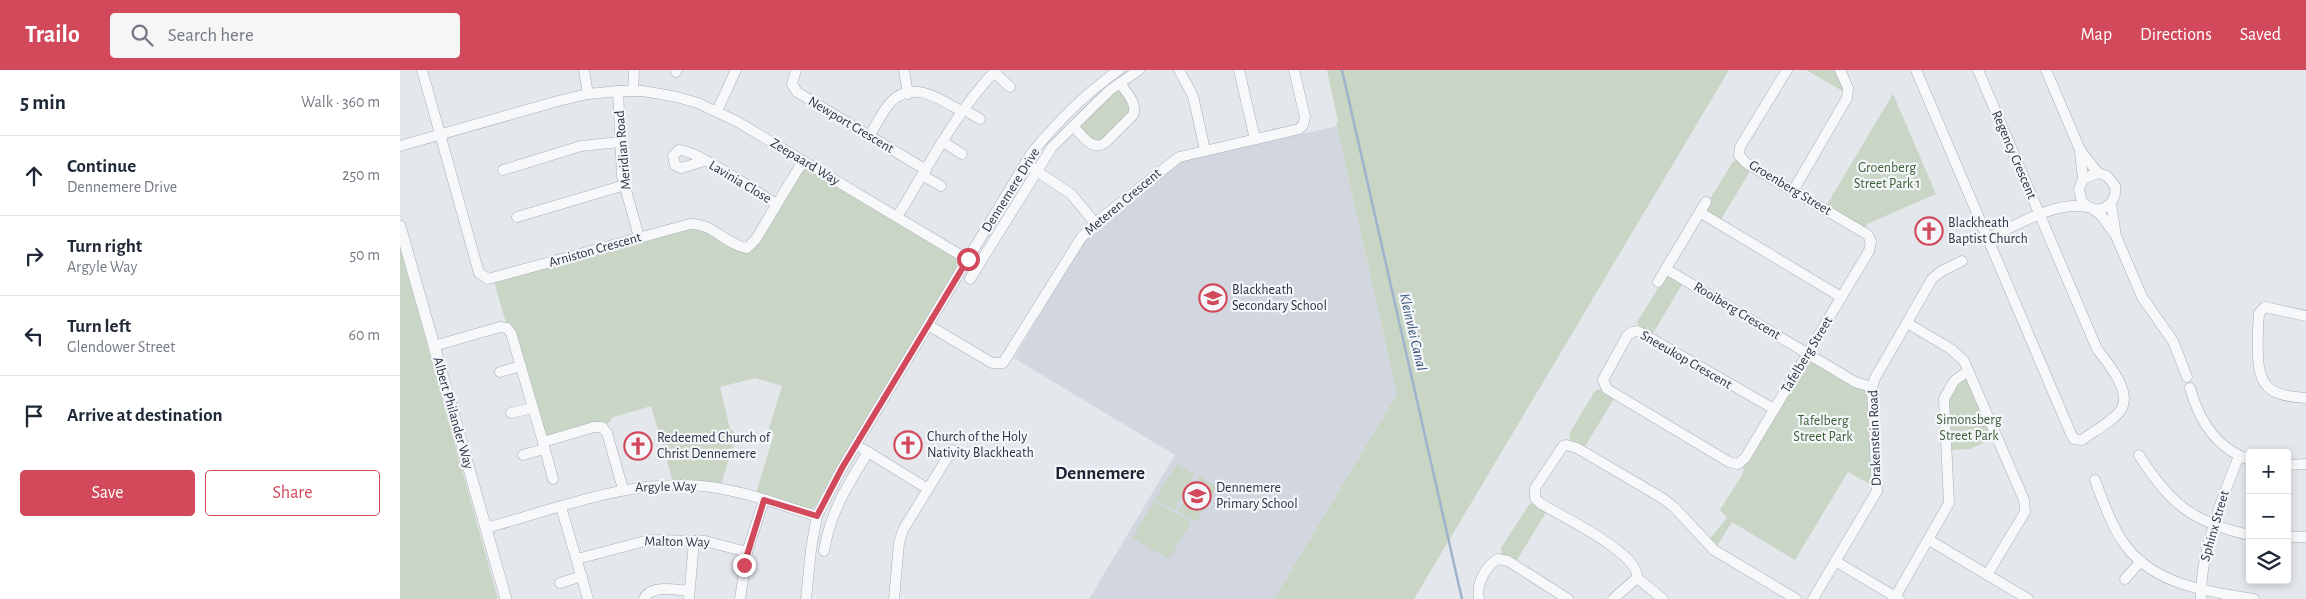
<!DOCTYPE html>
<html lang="en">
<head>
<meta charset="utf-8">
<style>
  :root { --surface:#fff; --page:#f6f6f7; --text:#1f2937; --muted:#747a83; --line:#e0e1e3; --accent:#d1495b }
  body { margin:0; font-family:"Alegreya Sans",sans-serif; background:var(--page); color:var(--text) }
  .controls { position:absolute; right:15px; bottom:15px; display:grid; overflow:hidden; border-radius:5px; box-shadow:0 2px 8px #0003 }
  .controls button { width:45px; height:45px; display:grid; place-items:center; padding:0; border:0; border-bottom:1px solid var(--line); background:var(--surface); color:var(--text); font:25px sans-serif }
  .stop { position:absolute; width:15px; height:15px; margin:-11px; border:4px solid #d1495b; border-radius:50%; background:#fff }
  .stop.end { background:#d1495b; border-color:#fff; box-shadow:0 1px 5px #0008 }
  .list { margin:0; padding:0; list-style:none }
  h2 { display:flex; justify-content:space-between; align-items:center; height:65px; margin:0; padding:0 20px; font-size:21px }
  h2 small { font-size:16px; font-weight:400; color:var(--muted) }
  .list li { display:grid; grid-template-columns:32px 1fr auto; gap:15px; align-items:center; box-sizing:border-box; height:80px; padding:0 20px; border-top:1px solid var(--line) }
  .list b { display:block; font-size:19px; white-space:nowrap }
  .list p { margin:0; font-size:16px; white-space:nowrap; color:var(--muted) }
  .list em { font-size:16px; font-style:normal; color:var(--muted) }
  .actions { display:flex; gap:10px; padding:15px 20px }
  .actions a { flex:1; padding:11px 0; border:1px solid var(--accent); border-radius:5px; text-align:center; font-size:18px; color:var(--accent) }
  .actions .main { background:var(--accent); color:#fff }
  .icon { flex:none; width:28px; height:28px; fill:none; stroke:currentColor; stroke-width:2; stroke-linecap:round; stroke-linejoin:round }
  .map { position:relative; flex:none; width:1906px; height:529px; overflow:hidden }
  header { display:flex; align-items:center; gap:30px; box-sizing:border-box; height:70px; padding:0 25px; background:var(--accent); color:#fff }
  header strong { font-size:24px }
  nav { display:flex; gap:28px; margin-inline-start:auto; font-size:18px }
  .search { width:350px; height:45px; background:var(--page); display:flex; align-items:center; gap:12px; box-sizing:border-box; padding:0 18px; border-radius:5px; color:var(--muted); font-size:19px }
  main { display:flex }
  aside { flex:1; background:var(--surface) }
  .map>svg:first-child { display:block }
  .built { fill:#d2d6de }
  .green { fill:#c9d6c5 }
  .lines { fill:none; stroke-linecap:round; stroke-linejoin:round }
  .stream { stroke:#9fb4cc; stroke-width:2.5 }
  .minor-casing { stroke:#a9aeb7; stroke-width:11 }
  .tertiary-casing { stroke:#a9aeb7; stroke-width:12 }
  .minor { stroke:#f7f8fa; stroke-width:10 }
  .tertiary { stroke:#f7f8fa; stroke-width:11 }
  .route { stroke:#d1495b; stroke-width:6 }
  .labels { text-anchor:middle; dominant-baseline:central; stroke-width:4.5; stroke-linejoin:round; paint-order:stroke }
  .street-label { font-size:14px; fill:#2b3445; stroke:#f4f6f9 }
  .park-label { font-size:14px; fill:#3f6138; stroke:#f4f6f9 }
  .poi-label { font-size:14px; fill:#2b3445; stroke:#f4f6f9; text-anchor:start }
  .water-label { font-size:15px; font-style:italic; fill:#34527a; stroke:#f4f6f9 }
  .district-label { font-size:19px; font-weight:bold; fill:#1d2536; stroke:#f4f6f9 }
</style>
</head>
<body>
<header>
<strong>Trailo</strong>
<div class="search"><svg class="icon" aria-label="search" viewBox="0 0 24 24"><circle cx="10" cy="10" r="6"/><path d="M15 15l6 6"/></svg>Search here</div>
<nav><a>Map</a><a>Directions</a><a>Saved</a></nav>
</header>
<main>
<aside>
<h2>5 min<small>Walk · 360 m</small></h2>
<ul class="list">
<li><svg class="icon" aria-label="ahead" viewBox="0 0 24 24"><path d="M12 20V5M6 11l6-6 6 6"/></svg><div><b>Continue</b><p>Dennemere Drive</p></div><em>250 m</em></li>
<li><svg class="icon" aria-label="right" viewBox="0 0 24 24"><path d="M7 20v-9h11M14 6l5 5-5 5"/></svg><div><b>Turn right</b><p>Argyle Way</p></div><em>50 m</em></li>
<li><svg class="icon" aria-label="left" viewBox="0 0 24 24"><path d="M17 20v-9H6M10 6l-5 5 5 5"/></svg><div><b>Turn left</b><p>Glendower Street</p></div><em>60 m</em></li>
<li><svg class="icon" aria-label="arrive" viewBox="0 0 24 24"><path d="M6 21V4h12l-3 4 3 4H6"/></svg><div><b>Arrive at destination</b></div></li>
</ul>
<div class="actions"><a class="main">Save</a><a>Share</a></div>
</aside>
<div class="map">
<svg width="1906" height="529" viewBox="0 0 1906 529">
  <rect width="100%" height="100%" fill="#e4e7ec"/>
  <polygon class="built" points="937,56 997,324 874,529 689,529 775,385 614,288 686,168 782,91"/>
  <g class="green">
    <polygon points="927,0 1329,0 1014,529 874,529 997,324 936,52 938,52"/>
    <polygon points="1406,0 1437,0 1446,23"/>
    <polygon points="718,20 721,21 733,40 704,71 696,73 680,58 680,55 705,28"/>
    <polygon points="1493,24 1536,124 1467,154 1466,161 1426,136"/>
    <polygon points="1336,90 1352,98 1320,151 1307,143 1306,136 1332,93"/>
    <polygon points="406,98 555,188 557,193 556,199 432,405 415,437 410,439 358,424 357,420 374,364 368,362 382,316 355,308 320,317 330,359 337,364 321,414 273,412 251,336 211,348 211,351 205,355 146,366 142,362 111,254 106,253 94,212 288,156 307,160 344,183 349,183 399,101"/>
    <polygon points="0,177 98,529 0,529"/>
    <polygon points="1267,204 1283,213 1252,265 1239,256 1237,252"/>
    <polygon points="1412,291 1468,322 1475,417 1448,402 1395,490 1332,452 1315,479 1307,472 1327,448 1320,440 1342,405 1345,393 1408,292"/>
    <polygon points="1564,308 1567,309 1594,368 1570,379 1550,380 1547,328 1555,314"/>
    <polygon points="1200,319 1215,327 1184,378 1170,370 1169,364 1195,321"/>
    <polygon points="777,394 795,404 774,440 756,429"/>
    <polygon points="799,406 817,417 796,452 778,442"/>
    <polygon points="754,431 791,452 769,489 733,468"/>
    <polygon points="1130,433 1147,441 1115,493 1102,485 1101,478"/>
  </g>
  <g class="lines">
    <polyline class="stream" points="942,0 1062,529"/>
    <g class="minor-casing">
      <g id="minor">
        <path d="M22 0 79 203 88 209 290 154C313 153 326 175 347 178L356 169 403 91"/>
        <polyline points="184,0 188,24"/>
        <polyline points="396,0 392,14 397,22 526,100"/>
        <polyline points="504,0 508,24"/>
        <polyline points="779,0 793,26 805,80"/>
        <polyline points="839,0 855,69"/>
        <path d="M1516 0 1671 364 1674 369 1682 370C1691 363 1718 348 1722 338 1731 320 1707 292 1697 279L1578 0"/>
        <path d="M1646 0 1680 80 1698 103 1707 106 1715 116C1718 137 1696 147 1682 132L1679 119 1683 109 1698 103"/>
        <polyline points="276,2 277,0"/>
        <polyline points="594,2 610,17"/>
        <polyline points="218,21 222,106 239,167"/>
        <polyline points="233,21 234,0"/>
        <polyline points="563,39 580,49"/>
        <polyline points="317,41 336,0"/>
        <path d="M673 56C682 65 692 82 705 73L733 45C738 34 726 22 720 13"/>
        <path d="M469 66C476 56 482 42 490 33 511 9 541 29 561 41"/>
        <polyline points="543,72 562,84"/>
        <polyline points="0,76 158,31 188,24 218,21 243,21 277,27 298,33 338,52 567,189"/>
        <polyline points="1680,81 1683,109"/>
        <path d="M304 91 281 98 275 95 273 86 279 80C294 79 359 123 376 134"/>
        <polyline points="632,98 671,124 695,153"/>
        <polyline points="103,100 181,76 220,72"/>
        <polyline points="522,105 541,116"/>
        <polyline points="1393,121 1447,28 1448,18 1440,0"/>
        <polyline points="1711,133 1716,166 1742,227 1773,271 1787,307"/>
        <polyline points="1694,140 1701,145 1714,163"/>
        <polyline points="1301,143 1441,227"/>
        <polyline points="117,147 225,115"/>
        <path d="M497 147C528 97 555 43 596 0"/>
        <path d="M1588 168C1618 155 1654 131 1687 137"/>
        <polyline points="1266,199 1455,312 1472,317"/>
        <polyline points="570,209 652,77 710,20 739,0"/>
        <polyline points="1258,212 1306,132"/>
        <path d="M1906 246 1865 237 1859 243C1858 258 1857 272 1858 286 1859 321 1875 326 1906 328"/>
        <polyline points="1507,253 1551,279 1564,291 1624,430 1625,442 1587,505"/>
        <polyline points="528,255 592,293 603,293 681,168 695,153 779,87 899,59 903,55 905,47 894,0"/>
        <polyline points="34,276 100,257 107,258 111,263 143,372 194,357 202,357 207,363 223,419"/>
        <polyline points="100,302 121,296"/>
        <path d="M1790 318C1799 350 1816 379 1850 390"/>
        <polyline points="1374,339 1238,261 1232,262 1227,266 1203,310 1207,319 1329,392 1338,394 1345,388 1360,363 1469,181 1471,172 1468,165 1346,93 1339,85 1340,77 1387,0"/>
        <polyline points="111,343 133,338"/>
        <polyline points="143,372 153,409"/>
        <polyline points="463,379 528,419"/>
        <polyline points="123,385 144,379"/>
        <path d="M1739 385C1769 433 1793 453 1850 465"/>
        <polyline points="1887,395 1906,394"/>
        <path d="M1695 410C1703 431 1712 458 1726 476 1755 515 1809 522 1854 529"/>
        <polyline points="161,437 188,529"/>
        <path d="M86 458C160 438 233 407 311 417 347 422 383 436 417 446"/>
        <polyline points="1887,467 1906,467"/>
        <polyline points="1529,470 1628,529"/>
        <path d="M424 481C430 443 448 414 468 382"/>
        <polyline points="177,489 249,470 305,471 347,482"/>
        <polyline points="1435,491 1499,529"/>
        <path d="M1237 508C1240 483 1160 446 1140 433L1135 428V418L1163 376 1166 375 1177 378 1262 428 1274 437 1314 480 1396 529"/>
        <polyline points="1237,508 1263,529"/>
        <polyline points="1725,509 1741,491"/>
        <polyline points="160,513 182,506"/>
        <path d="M244 529C250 514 276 520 289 521"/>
        <polyline points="289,529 294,471"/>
        <polyline points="340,529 347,482 364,430"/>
        <path d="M406 529 411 479 417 446 442 398 631 84C657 52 686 23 719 0"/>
        <polyline points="494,529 499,473 503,460 552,380"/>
        <path d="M1079 529C1076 515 1085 496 1098 489L1108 491 1168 529"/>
        <polyline points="1213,529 1237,508"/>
        <polyline points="1413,529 1477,421 1472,317 1475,308 1532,209 1540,202 1562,191"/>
        <polyline points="1494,529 1549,433 1544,329 1554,311 1568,301"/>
        <path d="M1801 529C1800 484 1822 428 1839 386"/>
      </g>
    </g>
    <g class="tertiary-casing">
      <polyline id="tertiary" points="0,156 106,529"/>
    </g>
    <use href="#minor" class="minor"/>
    <use href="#tertiary" class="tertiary"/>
  </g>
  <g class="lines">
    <polyline class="route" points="344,495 364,430 417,446 442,398 568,189"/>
  </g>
  <defs>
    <g id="church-ring" transform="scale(1.4375)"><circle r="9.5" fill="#f4f6f9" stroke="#d1495b" stroke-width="1.5"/><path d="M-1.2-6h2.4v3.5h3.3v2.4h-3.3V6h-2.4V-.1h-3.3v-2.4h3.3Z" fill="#d1495b"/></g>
    <g id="school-ring" transform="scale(1.4375)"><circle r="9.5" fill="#f4f6f9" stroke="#d1495b" stroke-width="1.5"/><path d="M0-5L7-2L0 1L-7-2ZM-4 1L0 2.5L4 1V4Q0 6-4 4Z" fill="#d1495b"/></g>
  </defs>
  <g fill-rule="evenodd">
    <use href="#church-ring" x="1529" y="161"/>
    <use href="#school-ring" x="813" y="228"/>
    <use href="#church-ring" x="508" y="375"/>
    <use href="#church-ring" x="238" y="376"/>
    <use href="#school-ring" x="797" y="426"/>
  </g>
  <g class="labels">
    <g class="street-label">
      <text transform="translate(451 55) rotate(31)">Newport Crescent</text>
      <text transform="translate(223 80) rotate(-95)">Meridian Road</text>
      <text transform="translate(1614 85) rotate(67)">Regency Crescent</text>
      <text transform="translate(405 92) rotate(31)">Zeepaard Way</text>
      <text transform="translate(340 112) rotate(31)">Lavinia Close</text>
      <text transform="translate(1390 118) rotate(31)">Groenberg Street</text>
      <text transform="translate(611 120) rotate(-58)">Dennemere Drive</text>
      <text transform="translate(723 132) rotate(-40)">Meteren Crescent</text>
      <text transform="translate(195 180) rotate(-16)">Arniston Crescent</text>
      <text transform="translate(1337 241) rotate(31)">Rooiberg Crescent</text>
      <text transform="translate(1407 285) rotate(-59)">Tafelberg Street</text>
      <text transform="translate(1286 290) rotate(30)">Sneeukop Crescent</text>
      <text transform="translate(53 343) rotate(74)">Albert Philander Way</text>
      <text transform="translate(1475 368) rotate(-92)">Drakenstein Road</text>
      <text transform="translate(266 417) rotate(-1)">Argyle Way</text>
      <text transform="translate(1815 456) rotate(-74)">Sphinx Street</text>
      <text transform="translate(277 472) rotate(1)">Malton Way</text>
    </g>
    <g class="park-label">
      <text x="1487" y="98">Groenberg<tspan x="1487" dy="16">Street Park 1</tspan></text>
      <text x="1569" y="350">Simonsberg<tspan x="1569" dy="16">Street Park</tspan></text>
      <text x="1423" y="351">Tafelberg<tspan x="1423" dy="16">Street Park</tspan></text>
    </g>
    <g class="poi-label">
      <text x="1548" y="153">Blackheath<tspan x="1548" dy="16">Baptist Church</tspan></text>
      <text x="832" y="220">Blackheath<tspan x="832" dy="16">Secondary School</tspan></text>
      <text x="527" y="367">Church of the Holy<tspan x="527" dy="16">Nativity Blackheath</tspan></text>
      <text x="257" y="368">Redeemed Church of<tspan x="257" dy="16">Christ Dennemere</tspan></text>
      <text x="816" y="418">Dennemere<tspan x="816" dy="16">Primary School</tspan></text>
    </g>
    <g class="water-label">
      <text transform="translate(1013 262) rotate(77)">Kleinvlei Canal</text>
    </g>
    <g class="district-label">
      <text x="700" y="403">Dennemere</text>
    </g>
  </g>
</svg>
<div class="controls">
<button>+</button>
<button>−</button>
<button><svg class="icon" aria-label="layers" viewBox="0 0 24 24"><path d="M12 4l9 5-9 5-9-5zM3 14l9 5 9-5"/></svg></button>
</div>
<div class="stop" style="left:568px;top:189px"></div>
<div class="stop end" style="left:344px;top:495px"></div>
</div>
</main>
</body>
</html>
